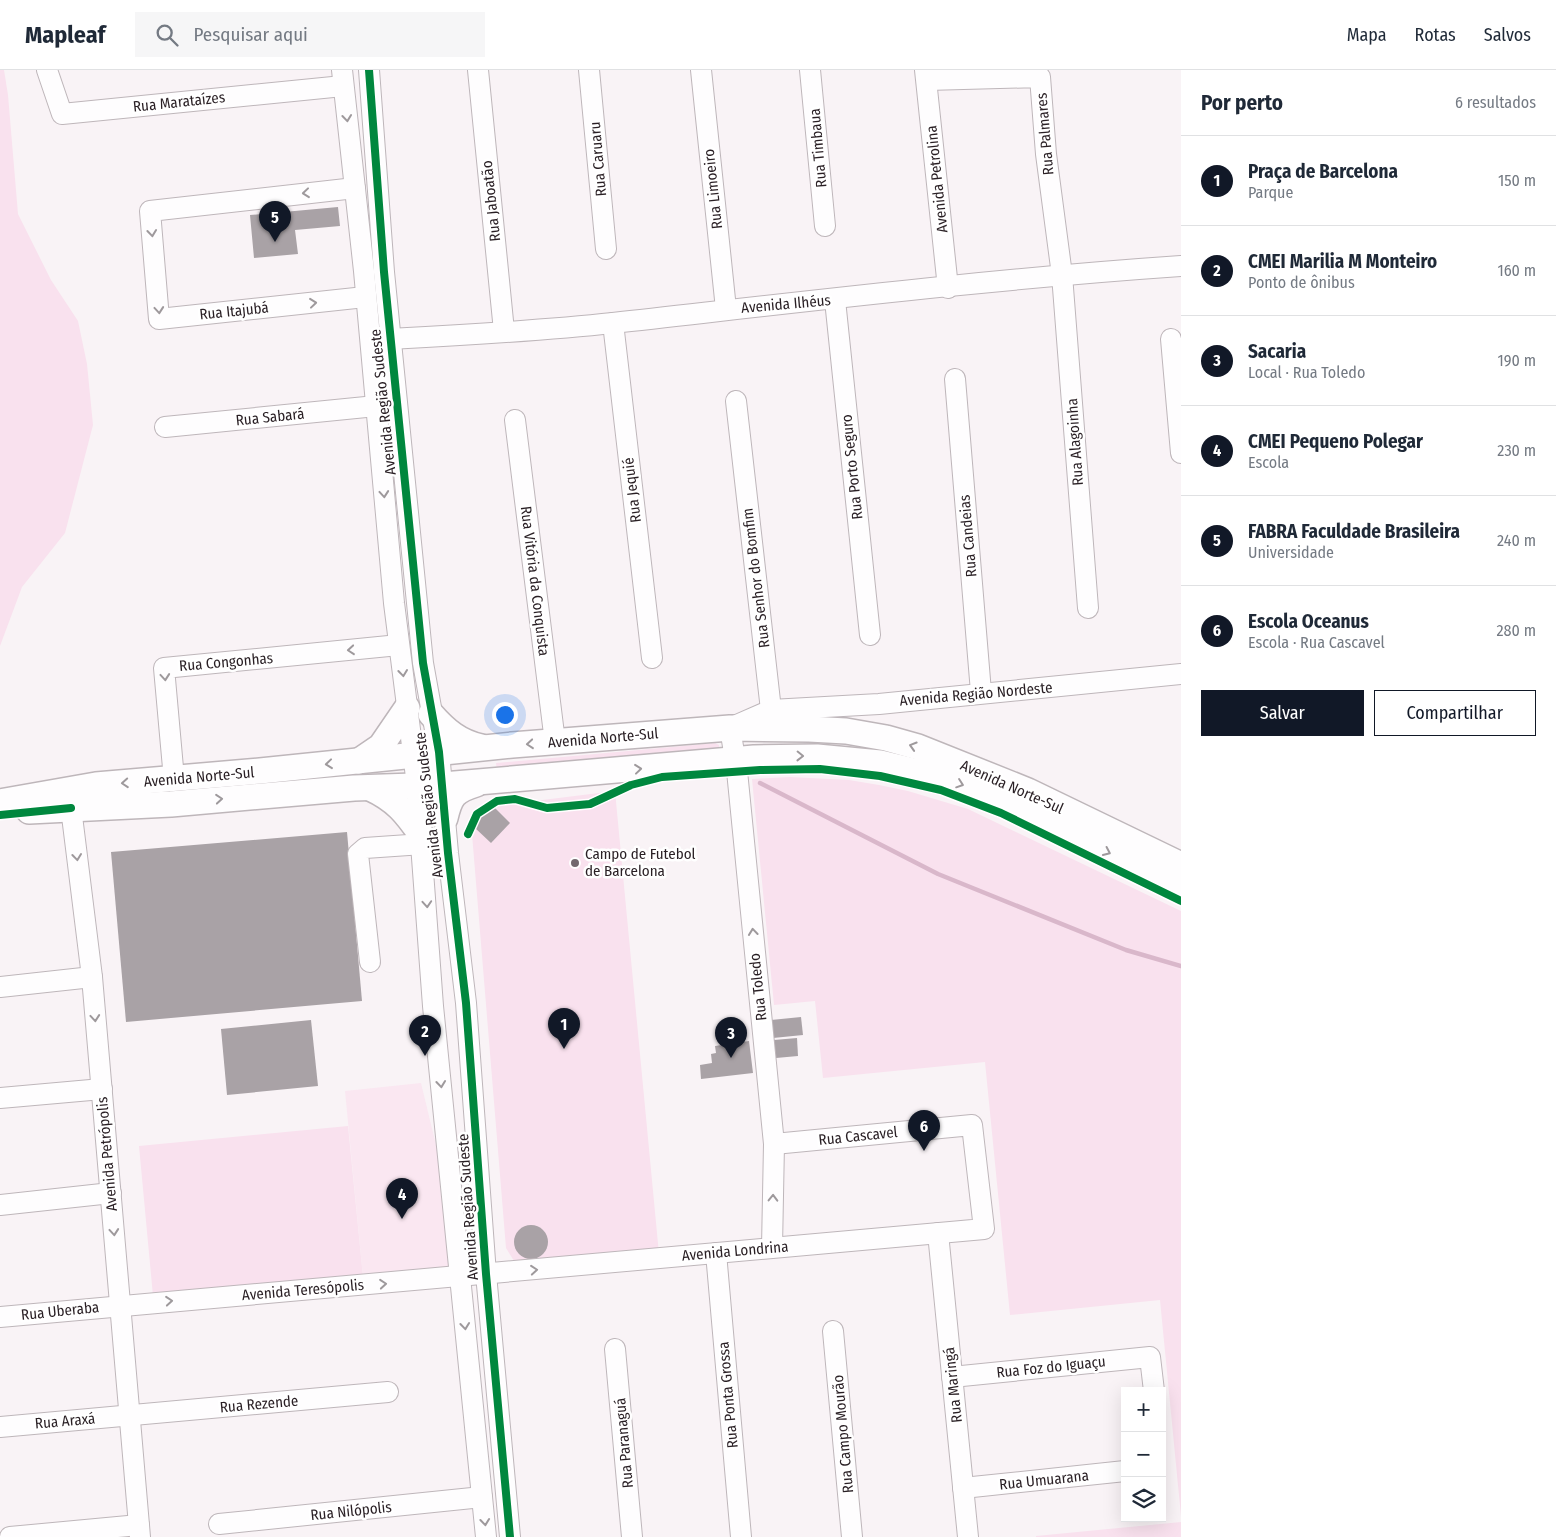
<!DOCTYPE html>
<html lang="pt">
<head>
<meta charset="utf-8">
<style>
  :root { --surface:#fff; --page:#f6f6f7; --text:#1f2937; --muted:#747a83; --line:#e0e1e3; --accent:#111827 }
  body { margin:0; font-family:"Fira Sans Condensed",sans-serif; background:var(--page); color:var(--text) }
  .controls { position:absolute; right:15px; bottom:15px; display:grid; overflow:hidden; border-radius:0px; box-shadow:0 5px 20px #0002 }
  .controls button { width:45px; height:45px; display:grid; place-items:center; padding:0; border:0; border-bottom:1px solid var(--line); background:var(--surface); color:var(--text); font:25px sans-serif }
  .you { position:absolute; left:504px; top:644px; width:18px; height:18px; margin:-12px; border:4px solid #fff; border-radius:50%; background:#1a73e8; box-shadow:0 0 0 8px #1a73e833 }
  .badge { display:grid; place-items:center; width:32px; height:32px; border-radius:50%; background:var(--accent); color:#fff; font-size:16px; font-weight:700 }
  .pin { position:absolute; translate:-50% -41px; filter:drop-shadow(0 1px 2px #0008) }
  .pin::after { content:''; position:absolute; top:26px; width:18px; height:15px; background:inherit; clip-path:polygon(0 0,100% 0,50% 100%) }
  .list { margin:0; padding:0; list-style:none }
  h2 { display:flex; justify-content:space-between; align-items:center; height:65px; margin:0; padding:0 20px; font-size:21px }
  h2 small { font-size:16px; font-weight:400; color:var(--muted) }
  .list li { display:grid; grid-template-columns:32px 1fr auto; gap:15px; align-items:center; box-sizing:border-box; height:90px; padding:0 20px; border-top:1px solid var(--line) }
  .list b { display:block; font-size:19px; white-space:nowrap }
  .list p { margin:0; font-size:16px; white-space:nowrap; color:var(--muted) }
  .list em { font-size:16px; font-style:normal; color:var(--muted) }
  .actions { display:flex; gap:10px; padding:15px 20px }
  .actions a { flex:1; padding:11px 0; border:1px solid var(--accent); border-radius:0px; text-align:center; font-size:18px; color:var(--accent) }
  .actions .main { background:var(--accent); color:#fff }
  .icon { flex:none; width:28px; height:28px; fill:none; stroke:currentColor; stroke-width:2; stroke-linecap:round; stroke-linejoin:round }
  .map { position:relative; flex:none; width:1181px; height:1467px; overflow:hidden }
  header { display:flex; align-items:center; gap:30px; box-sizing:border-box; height:70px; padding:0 25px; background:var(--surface); border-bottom:1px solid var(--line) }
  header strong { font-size:24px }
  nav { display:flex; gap:28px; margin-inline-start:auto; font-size:18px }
  .search { width:350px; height:45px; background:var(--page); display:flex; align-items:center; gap:12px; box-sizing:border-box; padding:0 18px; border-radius:0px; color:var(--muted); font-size:19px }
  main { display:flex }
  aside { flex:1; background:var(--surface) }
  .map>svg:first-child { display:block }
  .built { fill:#fae7f1 }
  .green { fill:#f9e1ee }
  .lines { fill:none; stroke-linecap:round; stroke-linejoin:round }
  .stream { stroke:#d9b7ca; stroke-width:4.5 }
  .building { fill:#a9a2a6 }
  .minor-casing { stroke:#beb6ba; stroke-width:22 }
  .major-casing { stroke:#beb6ba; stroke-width:28 }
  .minor { stroke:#fefdfe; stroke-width:20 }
  .major { stroke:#fefdfe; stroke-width:25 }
  .cycleway-casing { stroke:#fff; stroke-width:11 }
  .cycleway { stroke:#00873e; stroke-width:8 }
  .oneway { stroke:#9e999c }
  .poi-dot { fill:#72696e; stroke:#fff; stroke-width:2 }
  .labels { text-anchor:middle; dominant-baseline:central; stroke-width:5; stroke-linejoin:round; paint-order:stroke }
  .street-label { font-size:15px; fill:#291f24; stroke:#fff }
  .poi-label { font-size:15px; fill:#291f24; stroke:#fff; text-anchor:start }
</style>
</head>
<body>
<header>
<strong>Mapleaf</strong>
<div class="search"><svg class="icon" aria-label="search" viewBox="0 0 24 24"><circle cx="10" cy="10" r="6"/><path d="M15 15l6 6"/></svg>Pesquisar aqui</div>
<nav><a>Mapa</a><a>Rotas</a><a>Salvos</a></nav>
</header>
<main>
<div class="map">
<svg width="1181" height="1467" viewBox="0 0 1181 1467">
  <rect width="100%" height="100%" fill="#f9f3f6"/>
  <polygon class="built" points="421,1013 442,1100 452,1198 363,1207 345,1021"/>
  <g class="green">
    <polygon points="0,0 4,0 8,25 18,144 51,210 78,251 87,294 93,355 65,463 22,517 0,576"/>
    <polygon points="715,673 719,675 719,680 497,702 496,693"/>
    <polygon points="790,707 849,710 879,715 908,721 968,739 1181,841 1181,1446 1160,1230 1010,1245 985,992 823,1008 815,931 774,935 752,709"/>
    <path d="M615 721 659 1184 514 1191 506 1178 472 764C477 749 486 740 501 735Z"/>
    <polygon points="348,1056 363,1207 153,1226 139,1076"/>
    <polygon points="1181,1452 1181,1467 1036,1467 1036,1466"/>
  </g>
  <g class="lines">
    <polyline class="stream" points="760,713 938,804 1126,880 1181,896"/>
  </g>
  <g class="building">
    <polygon points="338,137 340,156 295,160 298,184 254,188 250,145"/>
    <polygon points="494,737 510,753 491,773 474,757 484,743"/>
    <polygon points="347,762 362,931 126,952 111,782"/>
    <polygon points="801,947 803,965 773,968 771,950"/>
    <polygon points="311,950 318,1016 227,1025 221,959"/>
    <polygon points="797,968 798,986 776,988 774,970"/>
    <polygon points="749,971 753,1003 701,1009 700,995 712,993 711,984 716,983 715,976"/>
    <circle cx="531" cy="1172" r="17"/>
  </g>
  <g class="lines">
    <g class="minor-casing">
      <g id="minor">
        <polyline points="47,0 62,44 343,16"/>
        <polyline points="342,0 364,201 394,533 416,707 433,936 486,1467"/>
        <polyline points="369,0 384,202 423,593 439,682 448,783 466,933 486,1204 510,1467"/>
        <polyline points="478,0 504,261"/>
        <polyline points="589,0 606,179"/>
        <polyline points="701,0 726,239"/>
        <polyline points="810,0 825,156"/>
        <polyline points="925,0 948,218"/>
        <polyline points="927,10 1040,7 1046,84 1062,205 1088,538"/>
        <polyline points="355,118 150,141 159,249 365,227"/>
        <polyline points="835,230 870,565"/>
        <polyline points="613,253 652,588"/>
        <path d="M391 269C465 265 540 261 613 253 802 232 991 209 1181 196"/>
        <polyline points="1171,269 1181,383"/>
        <polyline points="955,309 981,622"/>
        <polyline points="736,331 771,640"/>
        <polyline points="515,350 555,672"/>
        <polyline points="165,357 376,336"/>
        <polyline points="174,709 164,598 399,575"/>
        <polyline points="76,727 71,733 71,738 92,907 140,1467"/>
        <polyline points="370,892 358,784 365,778 423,774"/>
        <polyline points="0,917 92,907"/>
        <polyline points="0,1028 102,1019"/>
        <polyline points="0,1135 111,1123"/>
        <polyline points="938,1163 968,1467"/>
        <polyline points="772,1177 774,1074 737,701 730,658 771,640 879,634 1181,604"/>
        <polyline points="716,1183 741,1467"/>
        <polyline points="0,1247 984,1159 972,1055 774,1074"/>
        <polyline points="833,1261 852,1467"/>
        <polyline points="615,1279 632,1467"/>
        <polyline points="952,1307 1150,1287 1154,1321"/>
        <polyline points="0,1357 388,1322"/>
        <polyline points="963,1418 1125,1401"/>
        <polyline points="219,1454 482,1427"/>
        <polyline points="10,1467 139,1455"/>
      </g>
    </g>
    <g class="major-casing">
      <g id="major">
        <path d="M431 644C446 661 459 672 481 677"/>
        <polyline points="359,691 381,676 407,638"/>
        <path d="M370 718C396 730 406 743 422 766"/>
        <polyline points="0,732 96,715 260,701 512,675 730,658 809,659 846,661 886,668 918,677 1028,721 1181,795"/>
        <polyline points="29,741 171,734 354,718 443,715 754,688 817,687 880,693 938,707 966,716 1019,739 1181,817"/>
        <path d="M445 748C450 726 454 721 476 714"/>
      </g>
    </g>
    <use href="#minor" class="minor"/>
    <use href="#major" class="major"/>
    <g class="cycleway-casing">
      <g id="cycleway">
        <polyline points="369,0 384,202 423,593 439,682 448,783 466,933 486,1204 510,1467"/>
        <polyline points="0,745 71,738"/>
        <polyline points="468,764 477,744 497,731 515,729 547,738 590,734 631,715 662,707 760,700 820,699 880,706 941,720 1001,743 1181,831"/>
      </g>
    </g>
    <use href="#cycleway" class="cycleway"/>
  </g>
  <defs><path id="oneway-chevron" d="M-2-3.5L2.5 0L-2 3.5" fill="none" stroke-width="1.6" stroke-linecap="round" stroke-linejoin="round" transform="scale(1.25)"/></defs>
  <g class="oneway">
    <use href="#oneway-chevron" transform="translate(347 48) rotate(84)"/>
    <use href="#oneway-chevron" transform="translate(306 123) rotate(174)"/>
    <use href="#oneway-chevron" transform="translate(152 163) rotate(84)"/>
    <use href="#oneway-chevron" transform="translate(313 233) rotate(-6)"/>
    <use href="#oneway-chevron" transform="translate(159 240) rotate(85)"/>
    <use href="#oneway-chevron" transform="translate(384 424) rotate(85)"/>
    <use href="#oneway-chevron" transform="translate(351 580) rotate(175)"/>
    <use href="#oneway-chevron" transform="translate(403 603) rotate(83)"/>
    <use href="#oneway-chevron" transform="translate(165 607) rotate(85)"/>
    <use href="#oneway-chevron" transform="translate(530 674) rotate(175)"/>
    <use href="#oneway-chevron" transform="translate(913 676) rotate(-163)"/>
    <use href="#oneway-chevron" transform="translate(800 686) rotate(1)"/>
    <use href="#oneway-chevron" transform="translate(329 694) rotate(174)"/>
    <use href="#oneway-chevron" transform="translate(638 699) rotate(-6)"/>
    <use href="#oneway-chevron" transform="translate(125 713) rotate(176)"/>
    <use href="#oneway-chevron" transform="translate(960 714) rotate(19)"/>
    <use href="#oneway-chevron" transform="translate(219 729) rotate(-5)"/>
    <use href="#oneway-chevron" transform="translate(1107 782) rotate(25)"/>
    <use href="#oneway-chevron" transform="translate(77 787) rotate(83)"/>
    <use href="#oneway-chevron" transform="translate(427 834) rotate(86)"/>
    <use href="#oneway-chevron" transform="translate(753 862) rotate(-96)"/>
    <use href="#oneway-chevron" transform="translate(95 948) rotate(85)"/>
    <use href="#oneway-chevron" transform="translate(441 1014) rotate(84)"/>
    <use href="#oneway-chevron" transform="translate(773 1128) rotate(-89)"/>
    <use href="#oneway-chevron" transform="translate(114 1162) rotate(85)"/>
    <use href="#oneway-chevron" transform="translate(534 1200) rotate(-5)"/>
    <use href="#oneway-chevron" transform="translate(383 1214) rotate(-5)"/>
    <use href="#oneway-chevron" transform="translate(169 1231) rotate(-5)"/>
    <use href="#oneway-chevron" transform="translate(465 1256) rotate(84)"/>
    <use href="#oneway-chevron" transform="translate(485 1452) rotate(84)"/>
  </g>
  <circle class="poi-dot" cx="575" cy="793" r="5"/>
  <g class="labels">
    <g class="street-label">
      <text transform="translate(179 32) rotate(-6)">Rua Marataízes</text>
      <text transform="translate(1045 64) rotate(-95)">Rua Palmares</text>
      <text transform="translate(818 78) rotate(-95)">Rua Timbaua</text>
      <text transform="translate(598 89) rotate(-95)">Rua Caruaru</text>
      <text transform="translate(937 109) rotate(-96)">Avenida Petrolina</text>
      <text transform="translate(713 119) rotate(-96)">Rua Limoeiro</text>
      <text transform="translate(491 131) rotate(-96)">Rua Jaboatão</text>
      <text transform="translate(786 234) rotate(-5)">Avenida Ilhéus</text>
      <text transform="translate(234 241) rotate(-6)">Rua Itajubá</text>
      <text transform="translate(383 332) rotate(-96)">Avenida Região Sudeste</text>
      <text transform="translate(270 347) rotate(-6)">Rua Sabará</text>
      <text transform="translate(1075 372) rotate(-94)">Rua Alagoinha</text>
      <text transform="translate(852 397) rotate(-96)">Rua Porto Seguro</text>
      <text transform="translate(632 420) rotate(-97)">Rua Jequié</text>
      <text transform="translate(968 466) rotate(-95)">Rua Candeias</text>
      <text transform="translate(756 508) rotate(-97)">Rua Senhor do Bomfim</text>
      <text transform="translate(535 511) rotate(83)">Rua Vitória da Conquista</text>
      <text transform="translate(226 592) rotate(-5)">Rua Congonhas</text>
      <text transform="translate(976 624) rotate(-5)">Avenida Região Nordeste</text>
      <text transform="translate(603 668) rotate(-5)">Avenida Norte-Sul</text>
      <text transform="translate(199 707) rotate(-5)">Avenida Norte-Sul</text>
      <text transform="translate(1012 717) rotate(24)">Avenida Norte-Sul</text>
      <text transform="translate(429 735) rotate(-97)">Avenida Região Sudeste</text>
      <text transform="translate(758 917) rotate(-96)">Rua Toledo</text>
      <text transform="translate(858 1066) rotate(-6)">Rua Cascavel</text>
      <text transform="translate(107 1084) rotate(-95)">Avenida Petrópolis</text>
      <text transform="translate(468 1137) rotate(-94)">Avenida Região Sudeste</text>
      <text transform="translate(735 1181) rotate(-5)">Avenida Londrina</text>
      <text transform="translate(303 1220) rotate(-5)">Avenida Teresópolis</text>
      <text transform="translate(60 1241) rotate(-6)">Rua Uberaba</text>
      <text transform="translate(1051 1297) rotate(-6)">Rua Foz do Iguaçu</text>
      <text transform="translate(953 1315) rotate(-96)">Rua Maringá</text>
      <text transform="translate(728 1325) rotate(-95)">Rua Ponta Grossa</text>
      <text transform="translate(259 1334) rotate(-5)">Rua Rezende</text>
      <text transform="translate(65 1351) rotate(-5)">Rua Araxá</text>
      <text transform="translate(843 1364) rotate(-95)">Rua Campo Mourão</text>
      <text transform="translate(624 1373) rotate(-95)">Rua Paranaguá</text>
      <text transform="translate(1044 1410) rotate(-6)">Rua Umuarana</text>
      <text transform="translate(351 1441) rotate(-6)">Rua Nilópolis</text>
    </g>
    <g class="poi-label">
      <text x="585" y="784">Campo de Futebol<tspan x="585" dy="17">de Barcelona</tspan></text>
    </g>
  </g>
</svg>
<div class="controls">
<button>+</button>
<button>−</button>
<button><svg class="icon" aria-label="layers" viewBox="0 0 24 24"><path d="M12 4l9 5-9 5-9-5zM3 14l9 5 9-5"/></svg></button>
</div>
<div class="you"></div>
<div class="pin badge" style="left:564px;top:979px">1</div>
<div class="pin badge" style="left:425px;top:986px">2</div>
<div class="pin badge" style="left:731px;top:988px">3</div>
<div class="pin badge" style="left:402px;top:1149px">4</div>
<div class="pin badge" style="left:275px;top:172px">5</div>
<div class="pin badge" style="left:924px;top:1081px">6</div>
</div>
<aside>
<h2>Por perto<small>6 resultados</small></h2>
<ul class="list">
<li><span class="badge">1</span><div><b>Praça de Barcelona</b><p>Parque</p></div><em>150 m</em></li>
<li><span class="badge">2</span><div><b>CMEI Marilia M Monteiro</b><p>Ponto de ônibus</p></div><em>160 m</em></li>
<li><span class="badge">3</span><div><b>Sacaria</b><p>Local · Rua Toledo</p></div><em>190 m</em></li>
<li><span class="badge">4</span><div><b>CMEI Pequeno Polegar</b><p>Escola</p></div><em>230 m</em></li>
<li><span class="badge">5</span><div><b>FABRA Faculdade Brasileira</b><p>Universidade</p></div><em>240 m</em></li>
<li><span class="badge">6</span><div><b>Escola Oceanus</b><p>Escola · Rua Cascavel</p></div><em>280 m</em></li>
</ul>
<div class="actions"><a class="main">Salvar</a><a>Compartilhar</a></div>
</aside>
</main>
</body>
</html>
